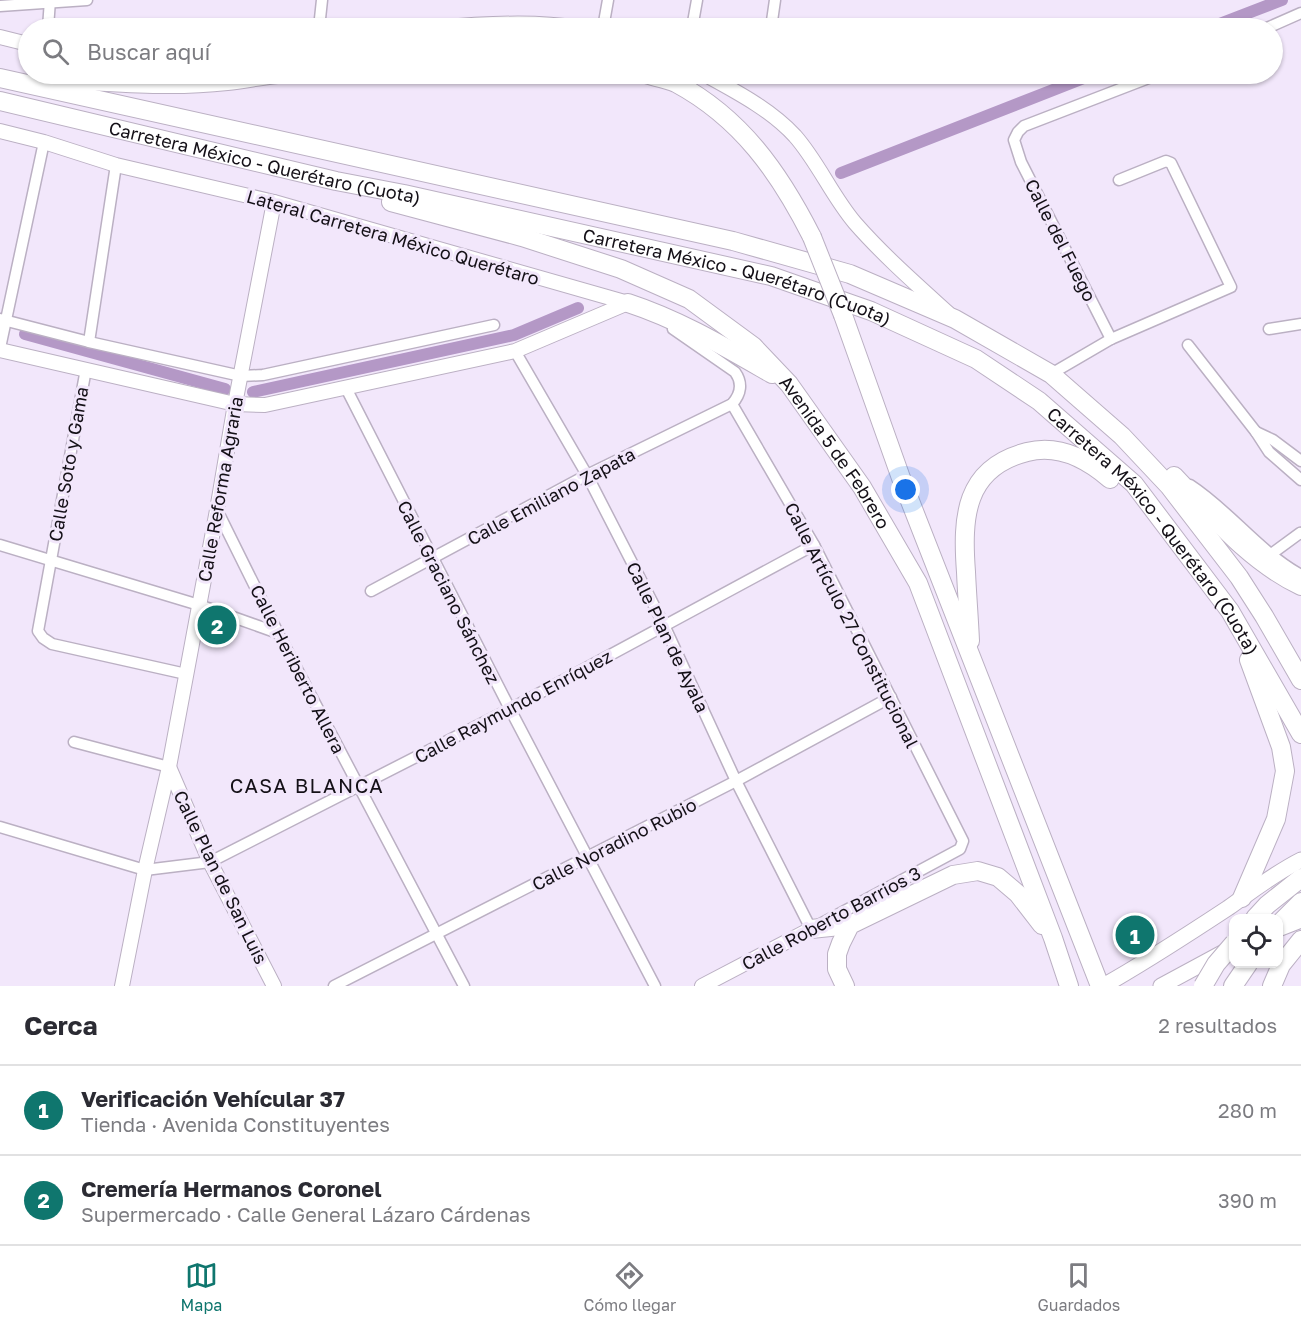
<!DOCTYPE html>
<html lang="es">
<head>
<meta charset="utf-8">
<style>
  :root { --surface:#fff; --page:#f2f2f3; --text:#2b2b33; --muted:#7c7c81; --line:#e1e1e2; --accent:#0f766e }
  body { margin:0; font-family:"Golos Text",sans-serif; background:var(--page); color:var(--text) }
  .controls { position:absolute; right:18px; bottom:18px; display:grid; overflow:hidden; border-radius:12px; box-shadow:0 2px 4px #0004 }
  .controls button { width:54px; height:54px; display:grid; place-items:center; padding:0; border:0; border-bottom:2px solid var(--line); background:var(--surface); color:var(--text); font:30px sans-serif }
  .you { position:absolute; left:906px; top:490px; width:21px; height:21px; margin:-15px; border:4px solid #fff; border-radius:50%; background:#1a73e8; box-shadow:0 0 0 9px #1a73e833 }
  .badge { display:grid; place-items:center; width:39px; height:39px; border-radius:50%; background:var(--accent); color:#fff; font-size:20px; font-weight:700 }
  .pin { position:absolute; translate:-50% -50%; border:3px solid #fff; box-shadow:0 2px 6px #0006 }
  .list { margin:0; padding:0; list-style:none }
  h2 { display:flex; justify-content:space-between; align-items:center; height:78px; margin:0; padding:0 24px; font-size:26px }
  h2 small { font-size:20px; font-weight:400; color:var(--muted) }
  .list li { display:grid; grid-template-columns:39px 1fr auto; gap:18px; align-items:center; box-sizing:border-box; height:90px; padding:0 24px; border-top:2px solid var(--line) }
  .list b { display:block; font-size:22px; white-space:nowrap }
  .list p { margin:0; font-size:20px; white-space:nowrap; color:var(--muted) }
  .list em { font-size:20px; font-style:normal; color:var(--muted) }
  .icon { flex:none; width:33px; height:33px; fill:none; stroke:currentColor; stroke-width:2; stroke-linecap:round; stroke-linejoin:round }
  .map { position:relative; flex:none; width:1301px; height:986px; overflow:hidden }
  .search { position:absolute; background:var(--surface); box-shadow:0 2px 4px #0004; left:18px; right:18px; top:18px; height:66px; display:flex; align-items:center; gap:15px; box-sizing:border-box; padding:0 21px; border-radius:33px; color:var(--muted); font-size:22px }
  .sheet { height:258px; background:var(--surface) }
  nav { display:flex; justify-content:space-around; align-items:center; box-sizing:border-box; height:84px; border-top:2px solid var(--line); background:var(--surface); font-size:16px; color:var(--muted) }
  nav a { display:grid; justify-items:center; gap:3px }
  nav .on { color:var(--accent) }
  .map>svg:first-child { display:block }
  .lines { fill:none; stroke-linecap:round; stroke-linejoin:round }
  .canal { stroke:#b498c6; stroke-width:12 }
  .street-casing { stroke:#bbb0c3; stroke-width:13 }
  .secondary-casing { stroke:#bbb0c3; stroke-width:16 }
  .primary-casing { stroke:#bbb0c3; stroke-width:17 }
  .highway-casing { stroke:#bbb0c3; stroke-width:20 }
  .street { stroke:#fff; stroke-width:10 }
  .secondary { stroke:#fff; stroke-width:14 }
  .primary { stroke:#fff; stroke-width:15 }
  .highway { stroke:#fff; stroke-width:18 }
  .highway-bridge-casing { stroke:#bbb0c3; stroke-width:20; stroke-linecap:butt }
  .highway-bridge { stroke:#fff; stroke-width:18 }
  .labels { text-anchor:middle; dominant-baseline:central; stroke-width:6; stroke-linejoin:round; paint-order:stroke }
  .street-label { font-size:18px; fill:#141017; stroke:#f2e7fb }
  .neighbourhood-label { font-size:20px; letter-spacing:1.5px; fill:#141017; stroke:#f2e7fb }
</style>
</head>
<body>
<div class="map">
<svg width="1301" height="986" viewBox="0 0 1301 986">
  <rect width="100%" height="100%" fill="#f2e7fb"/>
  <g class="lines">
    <g class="canal">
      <polyline points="1209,28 1282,0"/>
      <polyline points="841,173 1094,74"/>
      <polyline points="25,334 225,389"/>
      <polyline points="253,392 514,335 578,308"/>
    </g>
    <g class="street-casing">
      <g id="street">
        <polyline points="0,6 87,0"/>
        <polyline points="48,28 50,0"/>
        <polyline points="319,28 322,0"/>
        <polyline points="603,28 608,0"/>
        <polyline points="692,28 697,0"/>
        <polyline points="771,28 775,0"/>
        <polyline points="1267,28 1301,13"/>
        <polyline points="0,319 89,342 241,376 263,375 494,325"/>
        <polyline points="1269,329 1301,324"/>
        <polyline points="1111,339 1021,162 1014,140 1018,132 1024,126 1159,74"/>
        <polyline points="89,342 116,165"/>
        <polyline points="1188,345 1256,432 1269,452 1301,480"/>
        <polyline points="0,348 44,142"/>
        <polyline points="515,351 587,475 664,625 736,781 811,929 960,849 963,841 814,545 732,404"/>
        <polyline points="86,369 38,631 43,638 52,644 186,674"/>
        <polyline points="1051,374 1111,339 1231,287 1171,163 1166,161 1119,180"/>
        <polyline points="346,388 510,709 655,986"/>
        <polyline points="1256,432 1273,440 1301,461"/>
        <path d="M1190 485C1230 511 1258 551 1301 575"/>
        <polyline points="217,510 278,633 464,986"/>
        <polyline points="0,545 199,605 278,633"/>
        <polyline points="1270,555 1300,533 1301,534"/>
        <path d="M371 591 587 475 732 404C741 394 743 383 735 372L673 329"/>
        <polyline points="74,742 169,767"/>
        <polyline points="0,827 145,870 210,862 510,709 814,545"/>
        <polyline points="334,986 736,781 891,697"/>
      </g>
    </g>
    <g class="secondary-casing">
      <g id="secondary">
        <path d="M435 28C478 24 535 20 576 28"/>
        <polyline points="0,37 28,44"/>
        <path d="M704 74C735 91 770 109 795 136 818 162 832 196 855 223 883 255 916 284 948 313"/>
        <polyline points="0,131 44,142 116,165 274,202 628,303"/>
        <polyline points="0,350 235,404 265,405 515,351 628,303"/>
        <polyline points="169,767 210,862 274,986"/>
        <polyline points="122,986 145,870 169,767 217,510 235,404 274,202"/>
        <polyline points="702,986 811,929"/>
      </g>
    </g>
    <g class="primary-casing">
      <g id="primary">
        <polyline points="1278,929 1301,920"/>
        <path d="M1103 986C1146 962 1187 935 1228 908 1252 891 1275 873 1301 860"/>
        <polyline points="1161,986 1224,952"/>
      </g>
    </g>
    <g class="highway-casing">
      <g id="highway">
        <polyline points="438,28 444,28"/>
        <path d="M645 74C655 77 667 79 676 83 741 118 779 172 812 237"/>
        <polyline points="0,78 733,241 850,274 955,319 1051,374 1122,436 1169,486 1239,577 1264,616 1301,680"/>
        <path d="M43 79C104 81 166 88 227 81 244 79 260 76 277 74"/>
        <path id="s1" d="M0 101 336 181 404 194 771 276 871 311 976 359 1039 401 1134 484 1230 611 1301 734"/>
        <path id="s2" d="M391 202 522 237 621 269 689 299 753 346 789 384 862 487 918 583 1053 938 1069 986"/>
        <path d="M628 303C680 320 725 347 772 374"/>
        <polyline points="843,315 901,478 1100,986"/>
        <path d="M1174 476C1213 517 1249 561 1301 586"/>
        <path d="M970 641C969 618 967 595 966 572 962 518 964 468 1027 452 1058 444 1087 459 1110 479"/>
        <polyline points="1242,898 1276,819 1285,771 1281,747 1249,660"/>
        <polyline points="1255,918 1267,905 1301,878"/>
        <polyline points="1278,925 1301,902"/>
        <polyline points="811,929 850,925"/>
        <polyline points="845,986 837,969 837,954 841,943 850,925 953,875 978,871 998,877 1018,894 1042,925"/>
        <polyline points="1233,986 1248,964"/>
        <polyline points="1272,986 1281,965 1301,940"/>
      </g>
    </g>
    <use href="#street" class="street"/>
    <use href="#secondary" class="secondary"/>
    <use href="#primary" class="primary"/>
    <use href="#highway" class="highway"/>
    <g class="highway-bridge-casing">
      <g id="highway-bridge">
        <polyline points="812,237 843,315"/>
        <polyline points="1203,986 1216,964 1234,943"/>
      </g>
    </g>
    <use href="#highway-bridge" class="highway-bridge"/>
  </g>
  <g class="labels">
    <g class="street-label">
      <text stroke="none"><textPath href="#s1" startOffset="272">Carretera México - Querétaro (Cuota)</textPath></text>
      <text transform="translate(393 237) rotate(16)">Lateral Carretera México Querétaro</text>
      <text transform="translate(1061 240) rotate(63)">Calle del Fuego</text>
      <text stroke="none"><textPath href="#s1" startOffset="758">Carretera México - Querétaro (Cuota)</textPath></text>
      <text stroke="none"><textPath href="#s2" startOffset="528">Avenida 5 de Febrero</textPath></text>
      <text transform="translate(68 464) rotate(-80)">Calle Soto y Gama</text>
      <text transform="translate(220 489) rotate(-80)">Calle Reforma Agraria</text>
      <text transform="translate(551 496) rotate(-28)">Calle Emiliano Zapata</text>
      <text stroke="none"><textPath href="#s1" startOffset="1262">Carretera México - Querétaro (Cuota)</textPath></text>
      <text transform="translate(449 592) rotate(63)">Calle Graciano Sánchez</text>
      <text transform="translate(852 625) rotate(63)">Calle Artículo 27 Constitucional</text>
      <text transform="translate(668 637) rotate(64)">Calle Plan de Ayala</text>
      <text transform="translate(298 669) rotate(63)">Calle Heriberto Allera</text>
      <text transform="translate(513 706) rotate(-28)">Calle Raymundo Enríquez</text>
      <text transform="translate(614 844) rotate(-27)">Calle Noradino Rubio</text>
      <text transform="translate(221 877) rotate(64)">Calle Plan de San Luis</text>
      <text transform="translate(831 918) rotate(-28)">Calle Roberto Barrios 3</text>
    </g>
    <g class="neighbourhood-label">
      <text x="307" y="785">CASA BLANCA</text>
    </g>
  </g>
</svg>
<div class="controls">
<button><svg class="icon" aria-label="locate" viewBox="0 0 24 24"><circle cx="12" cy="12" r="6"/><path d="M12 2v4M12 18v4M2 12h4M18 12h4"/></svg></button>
</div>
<div class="you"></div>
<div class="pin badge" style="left:1135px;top:935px">1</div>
<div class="pin badge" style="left:217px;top:625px">2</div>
<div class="search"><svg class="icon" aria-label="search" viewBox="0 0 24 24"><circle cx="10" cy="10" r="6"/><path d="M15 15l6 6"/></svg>Buscar aquí</div>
</div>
<section class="sheet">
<h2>Cerca<small>2 resultados</small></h2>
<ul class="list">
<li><span class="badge">1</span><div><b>Verificación Vehícular 37</b><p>Tienda · Avenida Constituyentes</p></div><em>280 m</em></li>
<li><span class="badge">2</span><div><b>Cremería Hermanos Coronel</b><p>Supermercado · Calle General Lázaro Cárdenas</p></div><em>390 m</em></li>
</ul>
</section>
<nav>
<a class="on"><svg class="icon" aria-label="map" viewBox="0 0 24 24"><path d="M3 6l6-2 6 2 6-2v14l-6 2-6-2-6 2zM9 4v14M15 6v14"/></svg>Mapa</a>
<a><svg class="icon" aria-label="directions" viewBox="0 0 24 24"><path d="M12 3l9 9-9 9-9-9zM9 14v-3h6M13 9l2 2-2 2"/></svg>Cómo llegar</a>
<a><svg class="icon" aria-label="saved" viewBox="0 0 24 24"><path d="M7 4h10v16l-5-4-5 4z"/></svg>Guardados</a>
</nav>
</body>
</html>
